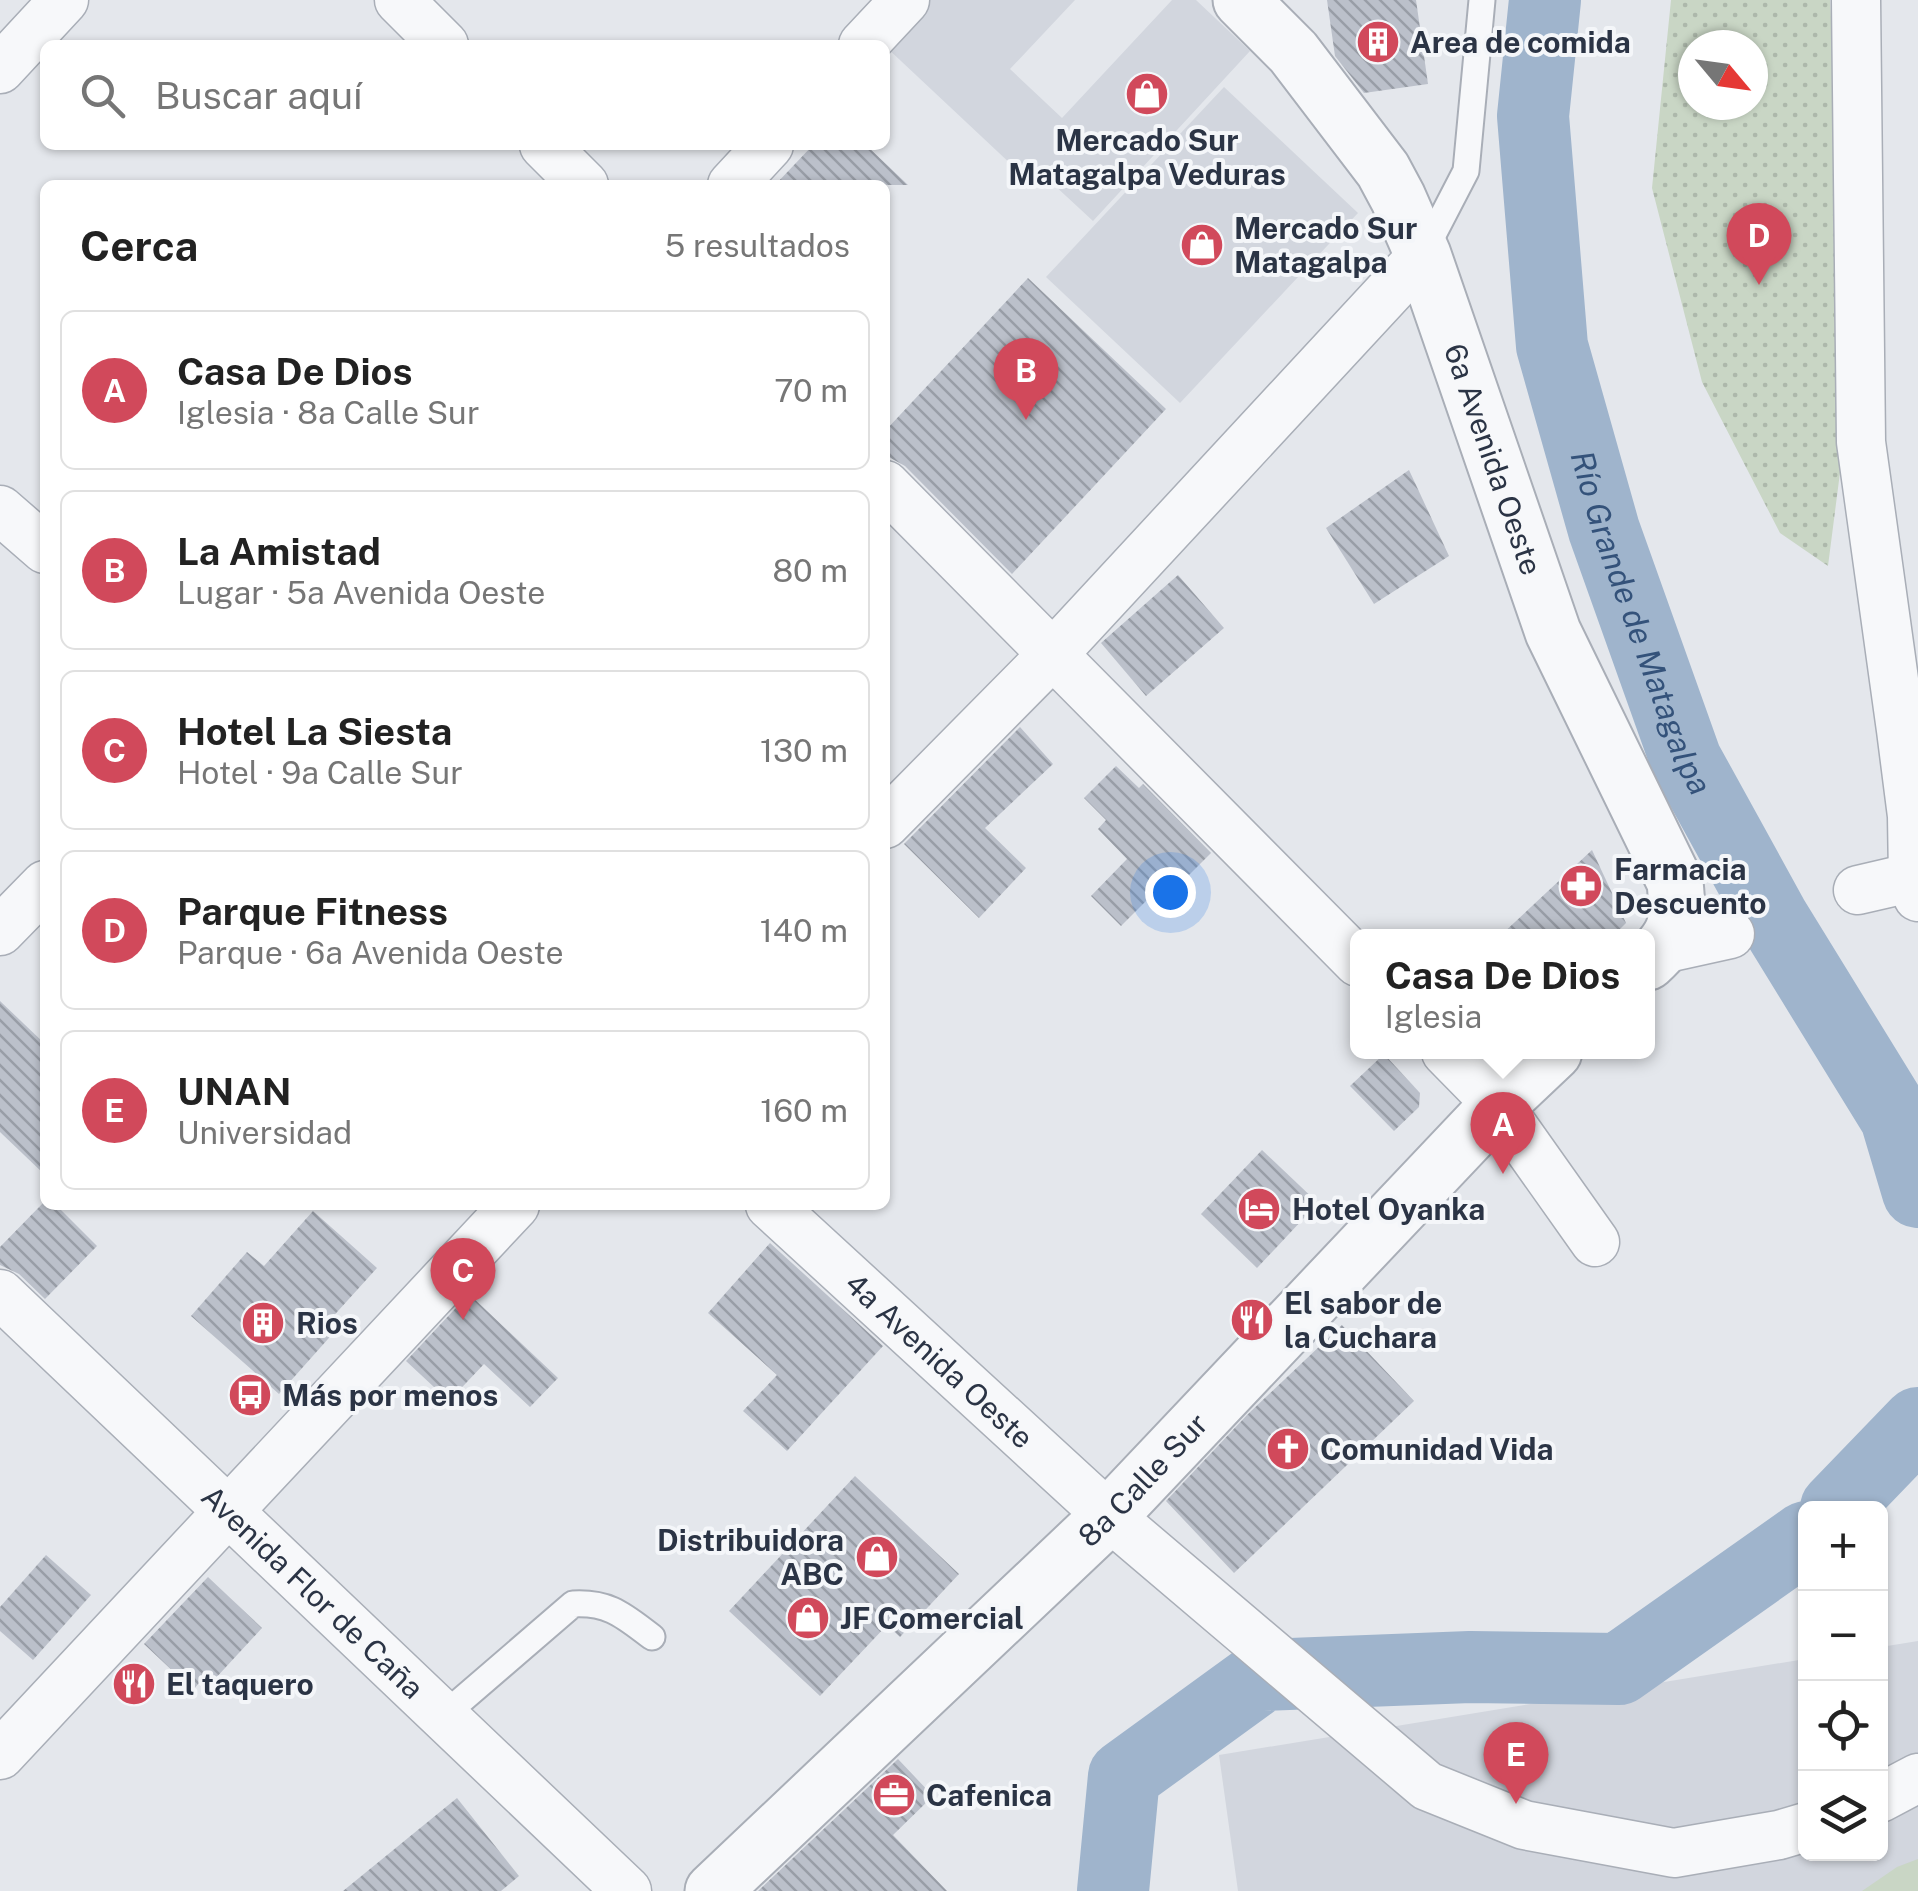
<!DOCTYPE html>
<html lang="es">
<head>
<meta charset="utf-8">
<style>
  :root { --surface:#fff; --page:#f2f2f2; --text:#222; --muted:#767676; --line:#e0e0e0; --accent:#d1495b }
  body { margin:0; font-family:"Public Sans",sans-serif; background:var(--page); color:var(--text) }
  .controls { position:absolute; right:30px; bottom:30px; display:grid; overflow:hidden; border-radius:15px; box-shadow:0 2px 8px #0004 }
  .controls button { width:90px; height:90px; display:grid; place-items:center; padding:0; border:0; border-bottom:2px solid var(--line); background:var(--surface); color:var(--text); font:50px sans-serif }
  .compass { position:absolute; left:1678px; top:30px; width:90px; height:90px; border-radius:50%; background:var(--surface); box-shadow:0 2px 8px #0004; rotate:119deg }
  .you { position:absolute; left:1170px; top:892px; width:35px; height:35px; margin:-25px; border:8px solid #fff; border-radius:50%; background:#1a73e8; box-shadow:0 0 0 15px #1a73e833 }
  .badge { display:grid; place-items:center; width:65px; height:65px; border-radius:50%; background:var(--accent); color:#fff; font-size:32px; font-weight:700 }
  .pin { position:absolute; translate:-50% -82px; filter:drop-shadow(0 2px 5px #0008) }
  .pin::after { content:''; position:absolute; top:52px; width:35px; height:30px; background:inherit; clip-path:polygon(0 0,100% 0,50% 100%) }
  .popup { position:absolute; left:1350px; top:929px; width:305px; height:130px; box-sizing:border-box; display:grid; place-content:center; border-radius:15px; background:var(--surface); filter:drop-shadow(0 2px 8px #0005); font-size:32px; white-space:nowrap; color:var(--muted) }
  .popup b { font-size:38px; color:var(--text) }
  .popup::after { content:''; position:absolute; left:50%; top:100%; margin-left:-20px; border:20px solid transparent; border-top-color:var(--surface) }
  .list { margin:0; padding:0; list-style:none }
  h2 { display:flex; justify-content:space-between; align-items:center; height:130px; margin:0; padding:0 40px; font-size:42px }
  h2 small { font-size:32px; font-weight:400; color:var(--muted) }
  .list li { display:grid; grid-template-columns:65px 1fr auto; gap:30px; align-items:center; box-sizing:border-box; height:160px; margin:0 20px 20px; padding:0 20px; border:2px solid var(--line); border-radius:15px }
  .list b { display:block; font-size:38px; white-space:nowrap }
  .list p { margin:0; font-size:32px; white-space:nowrap; color:var(--muted) }
  .list em { font-size:32px; font-style:normal; color:var(--muted) }
  .icon { flex:none; width:55px; height:55px; fill:none; stroke:currentColor; stroke-width:2; stroke-linecap:round; stroke-linejoin:round }
  .map { position:relative; flex:none; width:1918px; height:1891px; overflow:hidden }
  .search { position:absolute; background:var(--surface); box-shadow:0 2px 8px #0004; left:40px; top:40px; width:850px; height:110px; display:flex; align-items:center; gap:25px; box-sizing:border-box; padding:0 35px; border-radius:15px; color:var(--muted); font-size:38px }
  .panel { position:absolute; background:var(--surface); box-shadow:0 2px 8px #0004; left:40px; top:180px; width:850px; height:1030px; border-radius:15px }
  .map>svg:first-child { display:block }
  .built { fill:#d2d6de }
  .green { fill:url(#green-dots); fill-rule:evenodd }
  .pitch { fill:#c9d6c5 }
  .lines { fill:none; stroke-linecap:round; stroke-linejoin:round }
  .river { stroke:#9fb4cc; stroke-width:72 }
  .building { fill:url(#building-back-hatch) }
  .service-casing { stroke:#a9aeb7; stroke-width:29 }
  .minor-casing { stroke:#a9aeb7; stroke-width:51 }
  .tertiary-casing { stroke:#a9aeb7; stroke-width:59 }
  .service { stroke:#f7f8fa; stroke-width:25 }
  .minor { stroke:#f7f8fa; stroke-width:48 }
  .tertiary { stroke:#f7f8fa; stroke-width:55 }
  .labels { text-anchor:middle; dominant-baseline:central; stroke-width:8; stroke-linejoin:round; paint-order:stroke }
  .poi-label { font-size:30px; font-weight:bold; fill:#2b3445; stroke:#f4f6f9; text-anchor:start }
  .street-label { font-size:30px; fill:#2b3445; stroke:#f4f6f9 }
  .water-label { font-size:32px; font-style:italic; fill:#34527a; stroke:#f4f6f9 }
</style>
</head>
<body>
<div class="map">
<svg width="1918" height="1891" viewBox="0 0 1918 1891">
  <defs>
    <pattern id="green-dots" width="8" height="8" patternUnits="userSpaceOnUse" patternTransform="scale(2.5)"><rect width="8" height="8" fill="#c9d6c5"/><path d="M2 2h.1M6 6h.1" fill="none" stroke="#adb8ab" stroke-width="1.8" stroke-linecap="round"/></pattern>
    <pattern id="building-back-hatch" width="6" height="6" patternUnits="userSpaceOnUse" patternTransform="scale(2.5)"><rect width="6" height="6" fill="#bbc0ca"/><path d="M-1 5l2 2M0 0l6 6M5-1l2 2" fill="none" stroke="#989da6"/></pattern>
  </defs>
  <rect width="100%" height="100%" fill="#e4e7ec"/>
  <g class="built">
    <polygon points="922,0 1075,0 1010,69 1062,118 1172,0 1196,0 1250,51 1093,221 1039,171 1029,181 885,46"/>
    <polygon points="1224,87 1358,213 1180,403 1046,277"/>
    <polygon points="1918,1641 1918,1891 1238,1891 1219,1755 1805,1659 1806,1854 1880,1854 1881,1647"/>
  </g>
  <path class="green" d="M1671 0H1830L1840 167 1842 457 1828 566 1780 533 1702 382 1652 188ZM1693 45H1753V105H1693Z"/>
  <polygon class="pitch" points="1918,1859 1918,1891 1862,1891 1897,1867"/>
  <g class="lines">
    <g class="river">
      <path id="s1" d="M1545 0 1533 116 1552 346 1604 530 1686 760 1773 918 1896 1118 1918 1192"/>
      <polyline points="1836,1508 1918,1423"/>
      <polyline points="1113,1891 1124,1776 1263,1675 1470,1667 1619,1669 1806,1537"/>
    </g>
  </g>
  <g class="building">
    <polygon points="1327,0 1416,0 1428,84 1364,93 1335,56"/>
    <polygon points="813,145 866,145 908,185 775,185"/>
    <polygon points="1028,278 1166,409 1012,574 905,466 885,455 885,431"/>
    <polygon points="1409,470 1449,556 1374,604 1326,528"/>
    <polygon points="1178,575 1224,628 1146,696 1101,643"/>
    <polygon points="1020,727 1053,764 985,828 1026,868 979,918 904,844"/>
    <polygon points="1116,766 1139,788 1143,784 1211,853 1165,899 1157,890 1121,926 1091,896 1127,859 1098,829 1106,820 1084,798"/>
    <polygon points="1592,850 1626,923 1613,936 1500,936"/>
    <polygon points="0,1001 45,1044 45,1175 0,1132"/>
    <polygon points="1384,1054 1420,1093 1419,1107 1394,1131 1350,1086"/>
    <polygon points="1262,1150 1318,1203 1257,1268 1201,1214"/>
    <polygon points="45,1201 45,1205 56,1205 97,1246 45,1299 19,1274 0,1265 0,1247"/>
    <polygon points="313,1211 377,1268 328,1322 336,1330 279,1394 191,1316 247,1252 264,1266"/>
    <polygon points="770,1243 883,1346 787,1451 743,1411 777,1375 708,1313"/>
    <polygon points="469,1294 558,1378 530,1407 484,1364 449,1401 406,1361"/>
    <polygon points="1342,1325 1414,1401 1234,1573 1166,1501 1247,1415"/>
    <polygon points="855,1476 959,1574 900,1637 887,1625 820,1696 729,1611"/>
    <polygon points="46,1555 91,1595 33,1660 0,1631 0,1607"/>
    <polygon points="208,1577 262,1628 213,1681 206,1675 193,1690 144,1644"/>
    <polygon points="898,1759 933,1796 893,1835 947,1891 758,1891"/>
    <polygon points="457,1798 519,1876 501,1891 343,1891"/>
  </g>
  <g class="lines">
    <g class="service-casing">
      <g id="service">
        <polyline points="1423,254 1466,171 1482,0"/>
        <path d="M443 1716 573 1604C610 1602 624 1616 652 1637"/>
      </g>
    </g>
    <g class="minor-casing">
      <g id="minor">
        <polyline points="399,0 444,45"/>
        <polyline points="1856,0 1861,442 1901,730 1912,816 1913,877 1918,897"/>
        <polyline points="863,45 905,0"/>
        <polyline points="0,69 64,0"/>
        <polyline points="544,145 584,185"/>
        <polyline points="732,185 769,145"/>
        <polyline points="885,485 1358,962"/>
        <polyline points="0,510 45,549"/>
        <polyline points="885,824 1054,653 1423,255"/>
        <polyline points="1858,890 1918,876"/>
        <polyline points="0,931 45,885"/>
        <polyline points="1662,949 1730,934"/>
        <polyline points="1446,1052 1498,1105 1595,1242"/>
        <path id="s2" d="M770 1205 1109 1516 1427 1786 1524 1825 1674 1853 1779 1835 1806 1827"/>
        <path id="s3" d="M0 1294 627 1891"/>
        <polyline points="0,1755 515,1205"/>
        <polyline points="1880,1798 1918,1778"/>
      </g>
    </g>
    <g class="tertiary-casing">
      <g id="tertiary">
        <path id="s4" d="M1241 0 1293 52 1383 170 1398 198 1423 255 1553 632 1675 882C1679 922 1678 934 1648 962"/>
        <path id="s5" d="M713 1891 1109 1516 1498 1105 1554 1052"/>
      </g>
    </g>
    <use href="#service" class="service"/>
    <use href="#minor" class="minor"/>
    <use href="#tertiary" class="tertiary"/>
  </g>
  <defs>
    <g id="building-disc" transform="scale(2.25)"><circle r="9.5" fill="#d1495b" stroke="#f4f6f9"/><path d="M-4-6H4V6H1V3H-1V6H-4ZM-2.5-4.3h1.7v1.8h-1.7ZM.8-4.3h1.7v1.8H.8ZM-2.5-1h1.7V.8h-1.7ZM.8-1h1.7V.8H.8Z" fill="#fff"/></g>
    <g id="shop-disc" transform="scale(2.25)"><circle r="9.5" fill="#d1495b" stroke="#f4f6f9"/><path d="M-5-2.5h2.3a2.7 3.5 0 0 1 5.4 0H5L5.5 6h-11ZM-1.5-2.5h3a1.5 2.3 0 0 0-3 0Z" fill="#fff"/></g>
    <g id="pharmacy-disc" transform="scale(2.25)"><circle r="9.5" fill="#d1495b" stroke="#f4f6f9"/><path d="M-2-6h4v4h4v4h-4v4h-4v-4h-4v-4h4Z" fill="#fff"/></g>
    <g id="hotel-disc" transform="scale(2.25)"><circle r="9.5" fill="#d1495b" stroke="#f4f6f9"/><path d="M-6-4.5h1.5V1H6V5H4.5V3h-9V5H-6ZM-4 0a1.8 1.8 0 1 1 3.6 0ZM.5 0V-2.5h3Q6-2.5 6 0Z" fill="#fff"/></g>
    <g id="restaurant-disc" transform="scale(2.25)"><circle r="9.5" fill="#d1495b" stroke="#f4f6f9"/><path d="M-5-6h1v4h1v-4h1v4h1v-4h1v5L-1.5 .5V6h-2V.5L-5-1ZM5-6V6H3V1.5H1.5Q1.5-4 5-6Z" fill="#fff"/></g>
    <g id="bus-disc" transform="scale(2.25)"><circle r="9.5" fill="#d1495b" stroke="#f4f6f9"/><path d="M-5-6H5V4H4V6H2V4H-2V6H-4V4H-5ZM-3.5-4V0h7V-4ZM-3.5 1.2v1.5H-2V1.2ZM2 1.2v1.5H3.5V1.2Z" fill="#fff"/></g>
    <g id="church-disc" transform="scale(2.25)"><circle r="9.5" fill="#d1495b" stroke="#f4f6f9"/><path d="M-1.2-6h2.4v3.5h3.3v2.4h-3.3V6h-2.4V-.1h-3.3v-2.4h3.3Z" fill="#fff"/></g>
    <g id="office-disc" transform="scale(2.25)"><circle r="9.5" fill="#d1495b" stroke="#f4f6f9"/><path d="M-6-3h4V-5.5h4V-3h4V5H-6ZM-1-4.5V-3h2v-1.5ZM-6 0V1H6V0Z" fill="#fff"/></g>
  </defs>
  <g fill-rule="evenodd">
    <use href="#building-disc" x="1378" y="42"/>
    <use href="#shop-disc" x="1147" y="94"/>
    <use href="#shop-disc" x="1202" y="245"/>
    <use href="#pharmacy-disc" x="1581" y="886"/>
    <use href="#hotel-disc" x="1259" y="1209"/>
    <use href="#restaurant-disc" x="1252" y="1320"/>
    <use href="#building-disc" x="263" y="1323"/>
    <use href="#bus-disc" x="250" y="1395"/>
    <use href="#church-disc" x="1288" y="1449"/>
    <use href="#shop-disc" x="877" y="1557"/>
    <use href="#shop-disc" x="808" y="1618"/>
    <use href="#restaurant-disc" x="134" y="1684"/>
    <use href="#office-disc" x="894" y="1795"/>
  </g>
  <g class="labels">
    <g class="poi-label">
      <text x="1410" y="42">Area de comida</text>
      <text x="1147" y="140" text-anchor="middle">Mercado Sur<tspan x="1147" dy="34">Matagalpa Veduras</tspan></text>
      <text x="1234" y="228">Mercado Sur<tspan x="1234" dy="34">Matagalpa</tspan></text>
      <text x="1614" y="869">Farmacia<tspan x="1614" dy="34">Descuento</tspan></text>
      <text x="1292" y="1209">Hotel Oyanka</text>
      <text x="1284" y="1303">El sabor de<tspan x="1284" dy="34">la Cuchara</tspan></text>
      <text x="296" y="1323">Rios</text>
      <text x="282" y="1395">Más por menos</text>
      <text x="1320" y="1449">Comunidad Vida</text>
      <text x="844" y="1540" text-anchor="end">Distribuidora<tspan x="844" dy="34">ABC</tspan></text>
      <text x="840" y="1618">JF Comercial</text>
      <text x="166" y="1684">El taquero</text>
      <text x="926" y="1795">Cafenica</text>
    </g>
    <g class="street-label">
      <text stroke="none"><textPath href="#s4" startOffset="532">6a Avenida Oeste</textPath></text>
      <text stroke="none"><textPath href="#s2" startOffset="230">4a Avenida Oeste</textPath></text>
      <text stroke="none"><textPath href="#s5" startOffset="595">8a Calle Sur</textPath></text>
      <text stroke="none"><textPath href="#s3" startOffset="432">Avenida Flor de Caña</textPath></text>
    </g>
    <g class="water-label">
      <text stroke="none"><textPath href="#s1" startOffset="638">Río Grande de Matagalpa</textPath></text>
    </g>
  </g>
</svg>
<div class="controls">
<button>+</button>
<button>−</button>
<button><svg class="icon" aria-label="locate" viewBox="0 0 24 24"><circle cx="12" cy="12" r="6"/><path d="M12 2v4M12 18v4M2 12h4M18 12h4"/></svg></button>
<button><svg class="icon" aria-label="layers" viewBox="0 0 24 24"><path d="M12 4l9 5-9 5-9-5zM3 14l9 5 9-5"/></svg></button>
</div>
<svg class="compass" viewBox="-18 -18 36 36"><path d="M0-13l5 13h-10z" fill="#e53935"/><path d="M0 13l5-13h-10z" fill="#767676"/></svg>
<div class="you"></div>
<div class="pin badge" style="left:1503px;top:1174px">A</div>
<div class="popup"><b>Casa De Dios</b>Iglesia</div>
<div class="pin badge" style="left:1026px;top:420px">B</div>
<div class="pin badge" style="left:463px;top:1320px">C</div>
<div class="pin badge" style="left:1759px;top:285px">D</div>
<div class="pin badge" style="left:1516px;top:1804px">E</div>
<div class="search"><svg class="icon" aria-label="search" viewBox="0 0 24 24"><circle cx="10" cy="10" r="6"/><path d="M15 15l6 6"/></svg>Buscar aquí</div>
<section class="panel">
<h2>Cerca<small>5 resultados</small></h2>
<ul class="list">
<li><span class="badge">A</span><div><b>Casa De Dios</b><p>Iglesia · 8a Calle Sur</p></div><em>70 m</em></li>
<li><span class="badge">B</span><div><b>La Amistad</b><p>Lugar · 5a Avenida Oeste</p></div><em>80 m</em></li>
<li><span class="badge">C</span><div><b>Hotel La Siesta</b><p>Hotel · 9a Calle Sur</p></div><em>130 m</em></li>
<li><span class="badge">D</span><div><b>Parque Fitness</b><p>Parque · 6a Avenida Oeste</p></div><em>140 m</em></li>
<li><span class="badge">E</span><div><b>UNAN</b><p>Universidad</p></div><em>160 m</em></li>
</ul>
</section>
</div>
</body>
</html>
